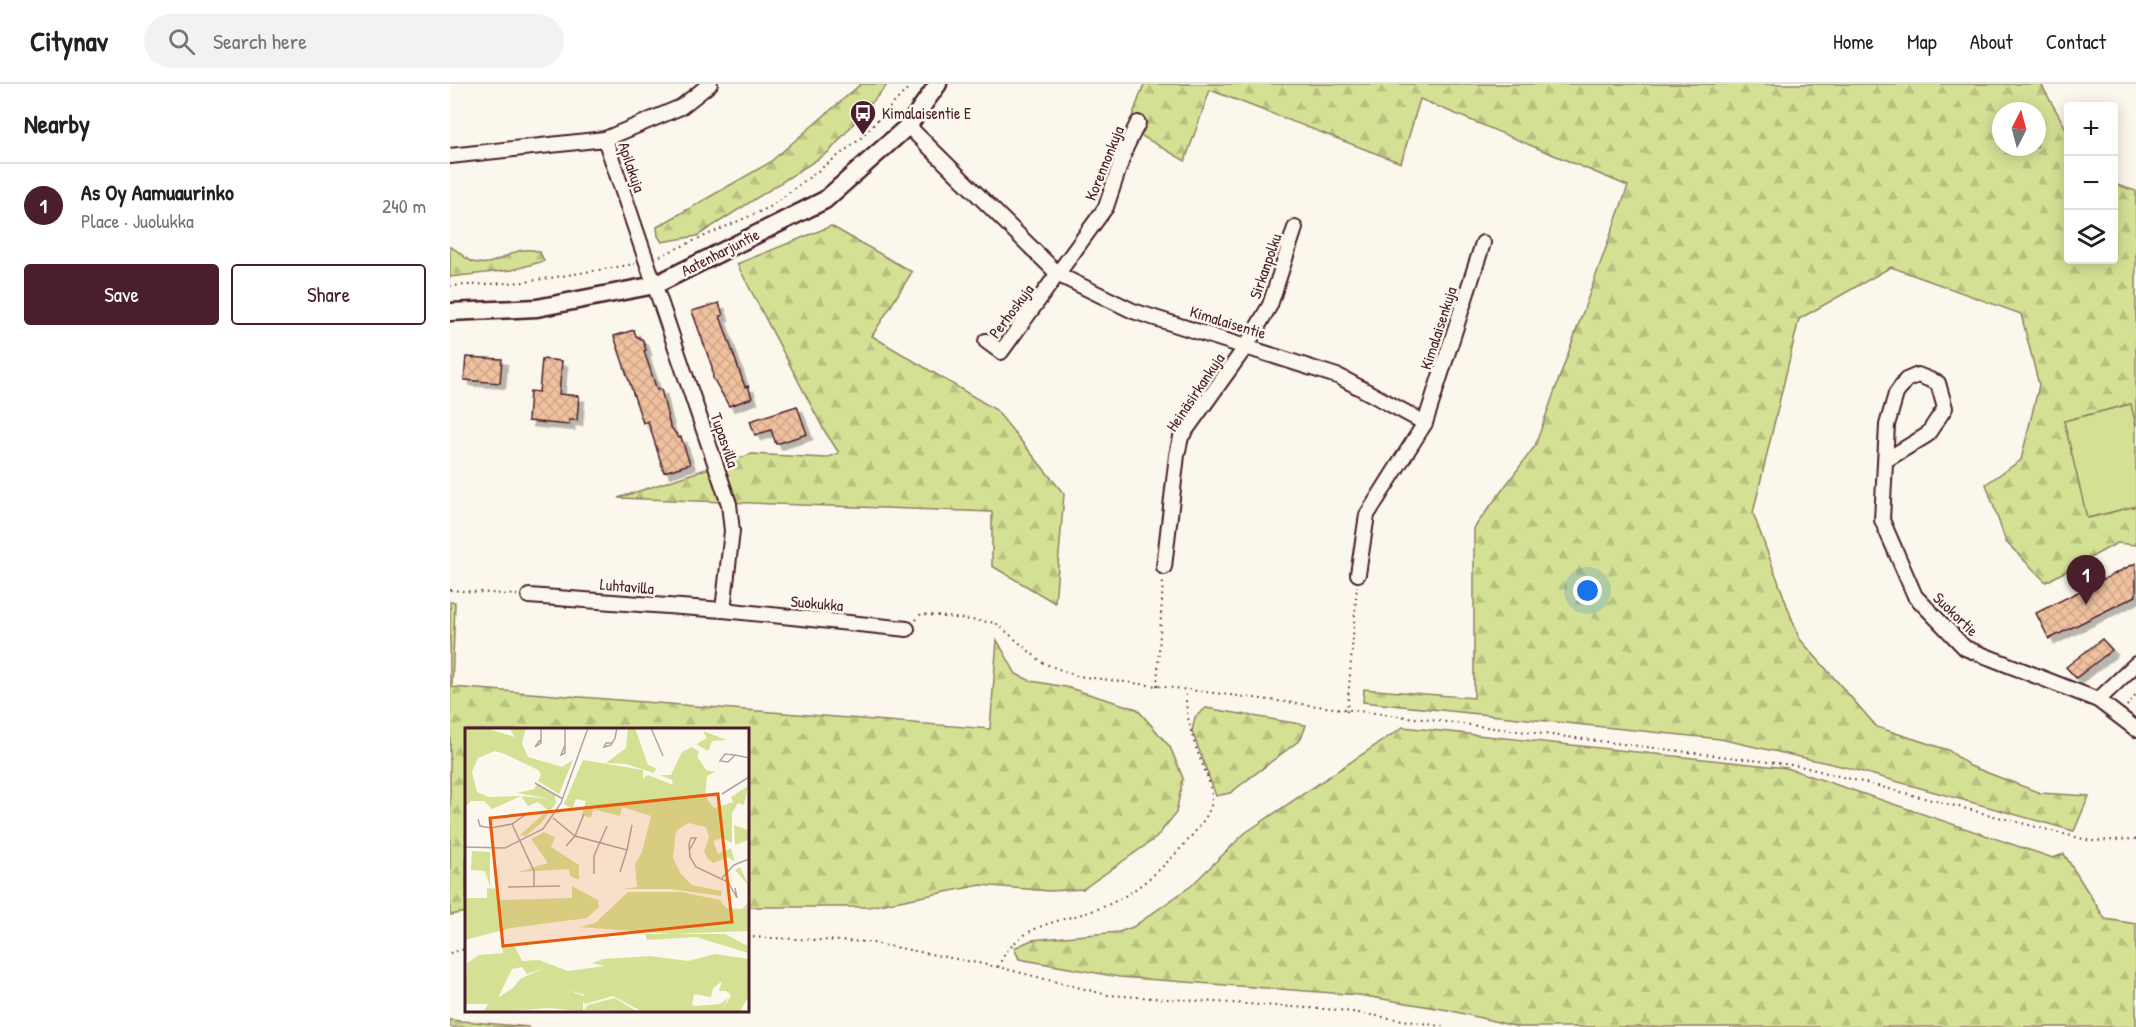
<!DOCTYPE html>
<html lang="en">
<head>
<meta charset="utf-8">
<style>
  :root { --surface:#fff; --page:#f2f2f2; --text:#202124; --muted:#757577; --line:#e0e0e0; --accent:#4a1f2b }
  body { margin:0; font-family:"Patrick Hand",sans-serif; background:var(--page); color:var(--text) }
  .controls { position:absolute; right:18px; top:18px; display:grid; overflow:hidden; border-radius:6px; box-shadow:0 3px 15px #0003 }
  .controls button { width:54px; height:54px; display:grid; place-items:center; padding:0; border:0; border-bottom:2px solid var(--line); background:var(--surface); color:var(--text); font:30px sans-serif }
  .compass { position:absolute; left:1542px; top:18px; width:54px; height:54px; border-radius:50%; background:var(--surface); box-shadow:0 3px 15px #0003; rotate:6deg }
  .you { position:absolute; left:1138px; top:507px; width:21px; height:21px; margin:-15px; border:4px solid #fff; border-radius:50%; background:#1a73e8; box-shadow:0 0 0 9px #1a73e833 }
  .badge { display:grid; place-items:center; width:39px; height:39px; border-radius:50%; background:var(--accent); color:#fff; font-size:20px; font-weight:700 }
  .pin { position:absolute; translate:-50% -50px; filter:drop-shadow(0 2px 3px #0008) }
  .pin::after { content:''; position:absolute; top:32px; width:21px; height:18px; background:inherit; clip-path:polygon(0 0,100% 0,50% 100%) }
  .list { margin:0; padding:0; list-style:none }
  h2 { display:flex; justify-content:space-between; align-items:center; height:78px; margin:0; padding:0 24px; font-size:26px }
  h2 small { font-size:20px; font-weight:400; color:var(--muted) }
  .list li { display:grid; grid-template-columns:39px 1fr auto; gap:18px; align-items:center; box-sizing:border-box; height:84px; padding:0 24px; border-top:2px solid var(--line) }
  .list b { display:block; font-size:22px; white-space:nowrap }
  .list p { margin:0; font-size:20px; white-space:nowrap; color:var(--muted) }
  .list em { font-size:20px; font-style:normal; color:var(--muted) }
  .actions { display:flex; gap:12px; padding:18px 24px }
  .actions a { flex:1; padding:14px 0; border:2px solid var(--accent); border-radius:6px; text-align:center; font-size:21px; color:var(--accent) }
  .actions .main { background:var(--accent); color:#fff }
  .icon { flex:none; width:33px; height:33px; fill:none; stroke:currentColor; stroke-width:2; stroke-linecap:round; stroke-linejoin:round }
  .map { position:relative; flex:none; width:1686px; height:943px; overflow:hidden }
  header { display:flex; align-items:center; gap:36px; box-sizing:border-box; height:84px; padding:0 30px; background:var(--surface); border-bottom:2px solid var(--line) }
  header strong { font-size:28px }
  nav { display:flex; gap:33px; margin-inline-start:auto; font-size:21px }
  .search { width:420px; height:54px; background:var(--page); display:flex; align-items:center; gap:15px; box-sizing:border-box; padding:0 21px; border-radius:33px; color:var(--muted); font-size:22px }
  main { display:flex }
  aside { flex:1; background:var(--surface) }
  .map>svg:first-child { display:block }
  .forest { fill:url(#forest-firs); stroke:#8f8060; stroke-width:1.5; fill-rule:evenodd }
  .green { fill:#d4e194; stroke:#8f8060; stroke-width:1.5 }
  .building { fill:url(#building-cross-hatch); stroke:#4a1f2b; stroke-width:1.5; filter:url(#shadow) }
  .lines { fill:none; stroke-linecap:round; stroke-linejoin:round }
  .minor-casing { stroke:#4a1f2b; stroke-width:18 }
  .tertiary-casing { stroke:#4a1f2b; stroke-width:21 }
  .path { stroke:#4a1f2b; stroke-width:2; stroke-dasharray:1.5 4.5; stroke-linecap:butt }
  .minor { stroke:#fbf7ec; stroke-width:14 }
  .tertiary { stroke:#fbf7ec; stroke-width:16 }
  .labels { text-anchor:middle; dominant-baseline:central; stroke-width:5; stroke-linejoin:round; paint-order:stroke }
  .poi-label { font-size:16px; fill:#4a1f2b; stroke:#fbf7ec; text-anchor:start }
  .street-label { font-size:16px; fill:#4a1f2b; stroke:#fbf7ec }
  .inset-road { fill:none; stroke:#b4a19f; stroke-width:1.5 }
  .view { fill:#e8590c; fill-opacity:0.15; stroke:#e8590c; stroke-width:3 }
  .inset-edge { fill:none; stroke:#4a1f2b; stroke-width:3 }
</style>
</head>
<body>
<header>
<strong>Citynav</strong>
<div class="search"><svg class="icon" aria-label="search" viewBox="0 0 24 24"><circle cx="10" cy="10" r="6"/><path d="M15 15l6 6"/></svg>Search here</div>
<nav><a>Home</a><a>Map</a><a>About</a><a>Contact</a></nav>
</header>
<main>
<aside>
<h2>Nearby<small></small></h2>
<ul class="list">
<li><span class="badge">1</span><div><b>As Oy Aamuaurinko</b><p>Place · Juolukka</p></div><em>240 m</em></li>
</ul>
<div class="actions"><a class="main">Save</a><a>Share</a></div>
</aside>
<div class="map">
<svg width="1686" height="943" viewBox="0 0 1686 943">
  <defs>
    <pattern id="forest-firs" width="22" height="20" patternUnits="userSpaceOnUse" patternTransform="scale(1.5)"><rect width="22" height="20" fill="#d4e194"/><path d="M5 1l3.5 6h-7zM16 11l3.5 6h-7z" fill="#b8c180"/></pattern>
    <pattern id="building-cross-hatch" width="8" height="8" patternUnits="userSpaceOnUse" patternTransform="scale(1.5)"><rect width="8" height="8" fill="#efc19f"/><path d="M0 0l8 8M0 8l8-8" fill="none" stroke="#cea589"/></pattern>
    <filter id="shadow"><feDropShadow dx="5.5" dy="5.5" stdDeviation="0" flood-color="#0004"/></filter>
  </defs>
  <rect width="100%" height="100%" fill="#fbf7ec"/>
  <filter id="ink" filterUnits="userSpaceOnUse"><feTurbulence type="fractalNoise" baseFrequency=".0167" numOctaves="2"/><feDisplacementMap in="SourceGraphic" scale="12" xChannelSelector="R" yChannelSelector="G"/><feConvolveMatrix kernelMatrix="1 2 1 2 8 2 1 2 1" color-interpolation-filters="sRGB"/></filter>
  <g filter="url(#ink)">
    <g class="forest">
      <polygon points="411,0 438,0 379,68 247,152 212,158 208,152 207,143 319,79"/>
      <path d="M694 0H1591L1618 48V176H1664V100L1686 107V342L1680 320 1614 337 1638 434 1686 422V461L1667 459 1596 498 1556 458 1536 400 1571 376 1589 301 1571 230 1441 183 1349 235 1303 429 1349 554 1427 643 1498 666 1520 682 1590 709 1639 712 1624 747 1395 683 1270 655 913 618 914 605 1024 614V444L1085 362 1178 102 970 15 951 79 760 6 735 77 678 44ZM1551 27H1587V63H1551Z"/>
      <polygon points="381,142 462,188 422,252 546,326 614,410 605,519 542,482 542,428 168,414 302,370 376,374 389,369 374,346 287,180"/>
      <path d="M0 163C9 166 14 175 23 178 49 186 62 158 90 168L94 177 62 186 0 193Z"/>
      <polygon points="0,518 5,518 2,603 540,645 547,556 566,590 581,597 616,603 687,625 720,663 733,694 726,729 706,754 633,805 599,807 531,801 419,823 297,823 297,646 16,646 16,828 0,831"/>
      <polygon points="756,624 856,641 851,655 780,709 766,712 742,647 745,633"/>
      <polygon points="953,643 1337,684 1603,774 1614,770 1655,835 1686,840 1686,943 1068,943 998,926 909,911 669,893 569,875 564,864 582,856 669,848 683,843 741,802 795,749"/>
      <polygon points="0,936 79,943 0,943"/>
    </g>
    <polygon class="green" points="1681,320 1686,342 1686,422 1637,434 1614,337"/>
    <g class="building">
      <polygon points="269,219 273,231 270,232 295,303 298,302 302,314 279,322 263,294 262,283 242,227"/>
      <polygon points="184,246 186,252 193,256 196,266 194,267 207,306 211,305 220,342 229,354 231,353 240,380 214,388 198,337 193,339 164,252"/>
      <polygon points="16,273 52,275 50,299 14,296"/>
      <polygon points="92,275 112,277 109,310 129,312 127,336 119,336 119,341 78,337 80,307 89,308"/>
      <polygon points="347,322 357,350 326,360 321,346 305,351 300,337"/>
      <polygon points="1686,479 1686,512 1599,555 1586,529"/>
      <polygon points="1652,555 1662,566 1626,594 1616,583"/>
    </g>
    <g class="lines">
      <g class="minor-casing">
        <g id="minor">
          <polyline points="458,42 609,191 683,227 890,293 975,339 917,431 908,490"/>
          <polyline points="155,55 279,420 282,447 273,526"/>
          <polyline points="0,72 155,55 231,23 260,0"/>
          <polyline points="536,257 551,268 656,123 676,63 688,39"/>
          <polyline points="975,339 1033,159"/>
          <polyline points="1436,376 1477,351 1495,324 1488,299 1468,291 1456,296 1446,310 1437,341 1432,436 1465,512 1515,564 1648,616 1686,645"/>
          <polyline points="714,483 727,371 731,353 797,261 820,221 845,144"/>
          <polyline points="79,512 273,526 457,545"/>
          <polyline points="1648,616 1686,580"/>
        </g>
      </g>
      <g class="tertiary-casing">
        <polyline id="tertiary" points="0,228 87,224 205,201 375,116 458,42 488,0"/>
      </g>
      <g class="path">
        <polyline points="210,172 320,123 409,56 462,0"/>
        <polyline points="0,202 75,198 185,180"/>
        <polyline points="0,506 67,511"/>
        <polyline points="466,536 471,530 546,539 593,579 627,592 1350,682 1641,757 1686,755"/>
        <polyline points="707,602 713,497"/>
        <polyline points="1677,622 1686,610"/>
        <polyline points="897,628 907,502"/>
        <polyline points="297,853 418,858 548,883 658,911 889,926 997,943"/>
        <polyline points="0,869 16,865"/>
        <path d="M548 883C570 833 619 840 662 819 692 804 717 780 739 755 747 745 760 731 762 717 763 701 753 684 748 669 741 651 735 627 736 607"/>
      </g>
      <use href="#minor" class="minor"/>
      <use href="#tertiary" class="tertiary"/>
    </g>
  </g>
  <defs>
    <g id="bus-pin" transform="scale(1.35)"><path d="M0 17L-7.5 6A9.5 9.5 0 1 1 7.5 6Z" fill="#4a1f2b" stroke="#fbf7ec"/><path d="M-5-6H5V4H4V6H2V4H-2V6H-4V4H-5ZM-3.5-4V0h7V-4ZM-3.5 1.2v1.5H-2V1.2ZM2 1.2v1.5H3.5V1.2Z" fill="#fff"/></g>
  </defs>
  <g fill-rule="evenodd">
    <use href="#bus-pin" x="413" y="29"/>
  </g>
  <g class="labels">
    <g class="poi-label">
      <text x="432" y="29">Kimalaisentie E</text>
    </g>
    <g class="street-label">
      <text transform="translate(654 79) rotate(-68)">Korennonkuja</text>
      <text transform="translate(182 83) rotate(71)">Apilakuja</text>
      <text transform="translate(270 168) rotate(-27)">Aatenharjuntie</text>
      <text transform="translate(815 182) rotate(-71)">Sirkanpolku</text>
      <text transform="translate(561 227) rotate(-53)">Perhoskuja</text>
      <text transform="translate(778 238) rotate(17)">Kimalaisentie</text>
      <text transform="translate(988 244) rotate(-72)">Kimalaisenkuja</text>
      <text transform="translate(745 308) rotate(-56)">Heinäsirkankuja</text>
      <text transform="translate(275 356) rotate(71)">Tupasvilla</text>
      <text transform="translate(177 502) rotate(5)">Luhtavilla</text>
      <text transform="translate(367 519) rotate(5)">Suokukka</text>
      <text transform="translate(1506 530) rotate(44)">Suokortie</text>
    </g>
  </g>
  <g transform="translate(15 644)">
    <rect width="284" height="284" fill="#fbf7ec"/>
    <path d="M283 240V270L275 283 256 284Z" fill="#d4e194"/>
    <path d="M0 0H20L50 9 44 0H61L57 15 63 29 97 39 108 32 94 66 73 53 76 47 73 42 40 26 30 23 13 30 7 44 12 64 24 69 56 68 86 71 52 65 69 61 72 56 90 67 91 75 77 94 61 108 55 107 83 82 73 74 63 78 56 68 27 81 19 73H6L0 79ZM163 0H170L183 37 191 40 189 45 161 36 141 35 161 20ZM238 3 262 12 247 13 243 23 231 16 242 10ZM227 19 234 24 232 28 241 42 250 44 242 48 240 68 249 80 268 74 266 69 283 58 279 77 273 75 267 85V115L257 110 248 113 253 126 266 120 270 134 263 129 248 135 242 130 239 123 244 109 241 99 223 95 211 103 208 130 216 146 227 157 257 163 256 168 206 161H157L172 159 170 136 177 124 186 88 157 79 155 88 128 81 126 90 117 87 121 73 111 71 107 81 99 76 118 32 178 42V51L183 47 208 57 207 52 195 47H206L217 24ZM269 97 283 102V112L270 117ZM79 104 90 109 86 119 114 137V152L105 148 104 141 54 144 83 135 66 111ZM7 123 25 124V158L20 143 6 142ZM275 139 283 156V203L207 206 114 199 130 195 163 164H216L255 172 261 180 277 181 283 175V157L270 142ZM107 158 133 172 134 179 122 190 46 200 0 212V170H22V160L33 161 34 172 107 170ZM180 206H260L283 218V225L231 209 182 212ZM37 217H49L57 233 74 232 103 243 140 238 127 235 138 231 185 228 223 233 250 226 284 231 283 240 267 268 261 263H254L257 253 248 260 246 269 229 266 227 277 231 278 255 276 263 270 256 284 176 283 148 268 120 276 118 273V283L83 280 45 283 86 274 106 263 118 268 124 260H129L79 240 62 246 57 239 47 241 30 276H0L2 235 14 227 38 225ZM150 270 171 283 119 282 123 277Z" fill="#d4e194"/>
    <path d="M79 240 102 248 119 246 132 259 124 260 125 268 106 263 86 274 45 283H19L23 276H30L28 273 48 260 55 251Z" fill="#d4e194"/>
    <path class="inset-road" d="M99 0 100 2V25L96 27 100 17M186 0 198 28M75 12 70 19 76 15V0M147 15H141L139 19 146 17 150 10 152 0M270 27 263 34 255 33 260 26 270 27 284 30M70 55 98 71M257 66 284 49M88 90 110 108 162 122 155 144M13 91 15 98 26 100 47 96 60 87M47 96 69 143V158M101 118 110 108 119 86M0 119 40 120 78 101 96 75 123 0M225 121 231 110H226L224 116 225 129 231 139 263 154 272 170 270 160M162 122 167 97M129 146V128L142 98M257 150 269 137 284 131M43 159 95 158"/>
    <path class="view" d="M253 66 267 194 38 218 25 90Z"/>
    <rect width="284" height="284" class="inset-edge"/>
  </g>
</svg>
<div class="controls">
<button>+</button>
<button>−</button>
<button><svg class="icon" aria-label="layers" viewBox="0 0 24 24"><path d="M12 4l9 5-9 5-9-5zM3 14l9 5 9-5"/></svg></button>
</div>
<svg class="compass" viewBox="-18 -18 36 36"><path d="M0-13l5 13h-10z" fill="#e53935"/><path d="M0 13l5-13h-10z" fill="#757577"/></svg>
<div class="you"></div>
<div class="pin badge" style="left:1636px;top:521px">1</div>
</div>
</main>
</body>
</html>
